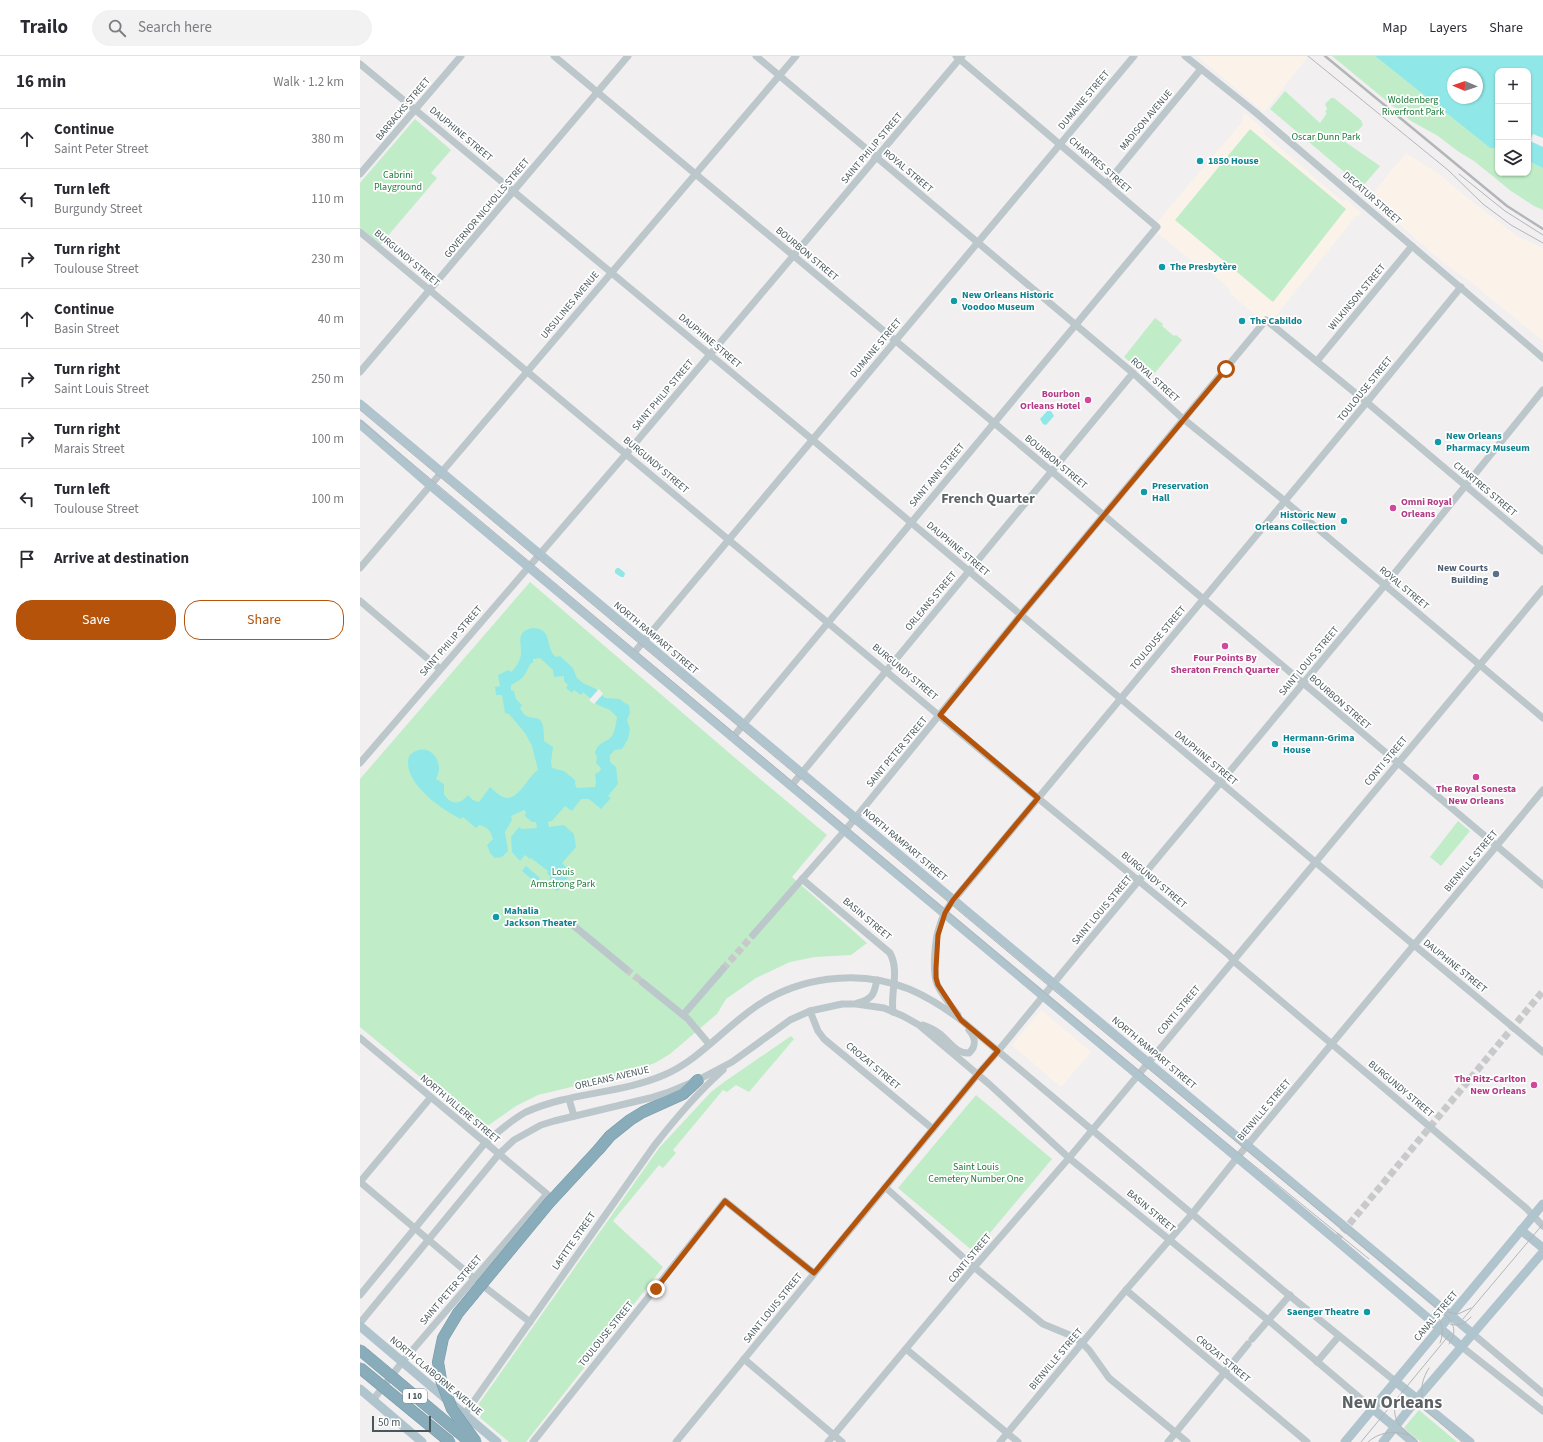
<!DOCTYPE html>
<html lang="en">
<head>
<meta charset="utf-8">
<style>
  :root { --surface:#fff; --page:#f2f2f3; --text:#2b2b33; --muted:#7c7c81; --line:#e1e1e2; --accent:#b45309 }
  body { margin:0; font-family:"Source Sans 3",sans-serif; background:var(--page); color:var(--text) }
  .controls { position:absolute; right:12px; top:12px; display:grid; overflow:hidden; border-radius:8px; box-shadow:0 1px 3px #0004 }
  .controls button { width:36px; height:36px; display:grid; place-items:center; padding:0; border:0; border-bottom:1px solid var(--line); background:var(--surface); color:var(--text); font:20px sans-serif }
  .compass { position:absolute; left:1087px; top:12px; width:36px; height:36px; border-radius:50%; background:var(--surface); box-shadow:0 1px 3px #0004; rotate:272deg }
  .scale { position:absolute; left:12px; bottom:10px; width:59px; box-sizing:border-box; padding-left:4px; border:2px solid #48575c; border-top:0; font-size:11px; line-height:14px; white-space:nowrap; color:#48575c; -webkit-text-stroke:3px #fff; paint-order:stroke }
  .stop { position:absolute; width:12px; height:12px; margin:-9px; border:3px solid #b45309; border-radius:50%; background:#fff }
  .stop.end { background:#b45309; border-color:#fff; box-shadow:0 1px 4px #0008 }
  .list { margin:0; padding:0; list-style:none }
  h2 { display:flex; justify-content:space-between; align-items:center; height:52px; margin:0; padding:0 16px; font-size:17px }
  h2 small { font-size:13px; font-weight:400; color:var(--muted) }
  .list li { display:grid; grid-template-columns:26px 1fr auto; gap:12px; align-items:center; box-sizing:border-box; height:60px; padding:0 16px; border-top:1px solid var(--line) }
  .list b { display:block; font-size:15px; white-space:nowrap }
  .list p { margin:0; font-size:13px; white-space:nowrap; color:var(--muted) }
  .list em { font-size:13px; font-style:normal; color:var(--muted) }
  .actions { display:flex; gap:8px; padding:12px 16px }
  .actions a { flex:1; padding:9px 0; border:1px solid var(--accent); border-radius:16px; text-align:center; font-size:14px; color:var(--accent) }
  .actions .main { background:var(--accent); color:#fff }
  .icon { flex:none; width:22px; height:22px; fill:none; stroke:currentColor; stroke-width:2; stroke-linecap:round; stroke-linejoin:round }
  .map { position:relative; flex:none; width:1183px; height:1386px; overflow:hidden }
  header { display:flex; align-items:center; gap:24px; box-sizing:border-box; height:56px; padding:0 20px; background:var(--surface); border-bottom:1px solid var(--line) }
  header strong { font-size:19px }
  nav { display:flex; gap:22px; margin-inline-start:auto; font-size:14px }
  .search { width:280px; height:36px; background:var(--page); display:flex; align-items:center; gap:10px; box-sizing:border-box; padding:0 14px; border-radius:22px; color:var(--muted); font-size:15px }
  main { display:flex }
  aside { flex:1; background:var(--surface) }
  .map>svg:first-child { display:block }
  .commercial { fill:#fbf3ea; fill-rule:evenodd }
  .green { fill:#c0edc8 }
  .water { fill:#8fe7e8; fill-rule:evenodd }
  .pier { fill:#f2eff0 }
  .lines { fill:none; stroke-linecap:round; stroke-linejoin:round }
  .minor-tunnel { stroke:#c8c9cb; stroke-width:7; stroke-dasharray:7 3.5; stroke-linecap:butt }
  .highway-casing { stroke:#7597a7; stroke-width:12 }
  .minor { stroke:#bcc7cb; stroke-width:7 }
  .major { stroke:#b0c4cd; stroke-width:9 }
  .highway { stroke:#89acbb; stroke-width:11 }
  .tram { stroke:#b2b6b9; stroke-width:1 }
  .rail { stroke:#b2b6b9; stroke-width:2.5 }
  .highway-bridge-casing { stroke:#7597a7; stroke-width:12; stroke-linecap:butt }
  .highway-bridge { stroke:#89acbb; stroke-width:11 }
  .route { stroke:#b45309; stroke-width:5 }
  .culture-dot { fill:#0f9aa8; stroke:#fff; stroke-width:1.5 }
  .hotel-dot { fill:#d1479c; stroke:#fff; stroke-width:1.5 }
  .service-dot { fill:#5c6f8a; stroke:#fff; stroke-width:1.5 }
  .labels { text-anchor:middle; dominant-baseline:central; stroke-width:3.5; stroke-linejoin:round; paint-order:stroke }
  .shield { fill:#fff; stroke:#7f898d; stroke-width:1 }
  .shield-label { font-size:9px; font-weight:bold; fill:#48575c }
  .street-label { font-size:10px; fill:#48575c; stroke:#fff }
  .park-label { font-size:10px; fill:#1c7a38; stroke:#fff }
  .culture-label { font-size:10px; font-weight:bold; fill:#0d838f; stroke:#fff; text-anchor:start }
  .hotel-label { font-size:10px; font-weight:bold; fill:#b23c85; stroke:#fff; text-anchor:end }
  .service-label { font-size:10px; font-weight:bold; fill:#4e5e75; stroke:#fff; text-anchor:end }
  .district-label { font-size:14px; font-weight:bold; fill:#5c6164; stroke:#fff }
  .town-label { font-size:18px; font-weight:bold; fill:#5c6164; stroke:#fff }
</style>
</head>
<body>
<header>
<strong>Trailo</strong>
<div class="search"><svg class="icon" aria-label="search" viewBox="0 0 24 24"><circle cx="10" cy="10" r="6"/><path d="M15 15l6 6"/></svg>Search here</div>
<nav><a>Map</a><a>Layers</a><a>Share</a></nav>
</header>
<main>
<aside>
<h2>16 min<small>Walk · 1.2 km</small></h2>
<ul class="list">
<li><svg class="icon" aria-label="ahead" viewBox="0 0 24 24"><path d="M12 20V5M6 11l6-6 6 6"/></svg><div><b>Continue</b><p>Saint Peter Street</p></div><em>380 m</em></li>
<li><svg class="icon" aria-label="left" viewBox="0 0 24 24"><path d="M17 20v-9H6M10 6l-5 5 5 5"/></svg><div><b>Turn left</b><p>Burgundy Street</p></div><em>110 m</em></li>
<li><svg class="icon" aria-label="right" viewBox="0 0 24 24"><path d="M7 20v-9h11M14 6l5 5-5 5"/></svg><div><b>Turn right</b><p>Toulouse Street</p></div><em>230 m</em></li>
<li><svg class="icon" aria-label="ahead" viewBox="0 0 24 24"><path d="M12 20V5M6 11l6-6 6 6"/></svg><div><b>Continue</b><p>Basin Street</p></div><em>40 m</em></li>
<li><svg class="icon" aria-label="right" viewBox="0 0 24 24"><path d="M7 20v-9h11M14 6l5 5-5 5"/></svg><div><b>Turn right</b><p>Saint Louis Street</p></div><em>250 m</em></li>
<li><svg class="icon" aria-label="right" viewBox="0 0 24 24"><path d="M7 20v-9h11M14 6l5 5-5 5"/></svg><div><b>Turn right</b><p>Marais Street</p></div><em>100 m</em></li>
<li><svg class="icon" aria-label="left" viewBox="0 0 24 24"><path d="M17 20v-9H6M10 6l-5 5 5 5"/></svg><div><b>Turn left</b><p>Toulouse Street</p></div><em>100 m</em></li>
<li><svg class="icon" aria-label="arrive" viewBox="0 0 24 24"><path d="M6 21V4h12l-3 4 3 4H6"/></svg><div><b>Arrive at destination</b></div></li>
</ul>
<div class="actions"><a class="main">Save</a><a>Share</a></div>
</aside>
<div class="map">
<svg width="1183" height="1386" viewBox="0 0 1183 1386">
  <rect width="100%" height="100%" fill="#f2eff0"/>
  <g class="commercial">
    <polygon points="837,0 945,0 947,2 904,56"/>
    <path d="M885 57 903 73 905 79 982 145 987 144 1001 157 1000 160H996L910 267H904L870 237 869 232 837 205 833 206 794 174 795 169 882 66 883 64 882 61ZM985 153 912 246 815 164Z"/>
    <polygon points="1046,97 1079,118 1110,144 1157,180 1183,192 1183,285 1113,228 1084,207 1009,142"/>
    <polygon points="681,954 731,996 701,1031 652,989"/>
  </g>
  <g class="green">
    <polygon points="972,0 1015,0 1130,92 1138,92 1138,117 1168,117 1168,105 1183,112 1183,154 1174,150 1151,135 1114,105 1099,96 1078,80 1051,65"/>
    <polygon points="925,35 960,67 967,57 965,56 967,53 965,48 971,42 974,42 1001,64 1003,69 995,78 992,79 986,76 981,83 1020,110 1002,131 910,53"/>
    <polygon points="55,63 91,94 71,117 77,122 20,189 0,171 0,127"/>
    <polygon points="890,73 986,153 913,246 815,164"/>
    <polygon points="795,262 803,268 802,270 814,280 816,279 822,284 790,323 764,301"/>
    <polygon points="170,526 374,701 467,779 432,821 507,887 491,899 455,901 430,906 396,922 366,943 357,958 310,998 295,1007 265,1018 178,1039 156,1050 123,1073 0,971 0,723"/>
    <polygon points="1098,765 1110,775 1081,810 1070,801"/>
    <polygon points="431,980 434,983 389,1036 376,1029 367,1036 363,1034 313,1094 316,1097 303,1112 299,1109 253,1165 303,1211 166,1386 149,1386 113,1356 299,1092 351,1036 364,1026"/>
    <polygon points="616,1039 692,1103 614,1196 538,1132"/>
    <polygon points="1059,1354 1097,1386 1061,1386 1044,1372"/>
  </g>
  <g class="water">
    <path d="M1015 0H1183V112L1168 105V15H1138V92H1130ZM1093 18H1117V42H1093Z"/>
    <polygon points="688,354 691,355 694,360 686,369 683,368 680,363"/>
    <polygon points="257,512 259,512 265,517 264,521 261,521 255,517 255,514"/>
    <path d="M172 572C194 572 184 591 196 601L200 600 213 612 217 622 223 627 236 633 245 642 260 643 265 647 269 649 270 657 267 664 270 673 268 683 262 693 255 694 250 699V706L256 711 258 728 248 740 251 742 241 753 229 743H221L212 755 205 750 192 765 188 766 189 771 204 769 214 778 216 791 202 807 212 817 197 835 187 827 191 821 187 817 188 815 171 802 170 803 165 799 160 805 152 796 151 781 159 771 162 773 177 772 176 766H172L165 760 166 756 164 754 151 760 152 764 145 776 148 795 142 801 135 802 130 797 127 789 133 783C130 774 128 771 119 769L116 772 103 761 101 763C82 754 41 726 49 700 65 683 87 703 76 723L84 728V738C91 750 101 748 108 739L113 744 119 746 130 731C134 734 138 739 143 741 158 747 167 721 178 714L172 690 165 677 149 658 145 657 142 639H136L135 631 140 630 138 619 148 614 151 616C157 611 162 601 161 594 160 582 158 576 172 572ZM180 602 193 614 194 621 204 620V625L208 629 206 632 212 637 214 634 221 639 223 636 238 649 250 654 257 661C256 667 255 679 249 683 242 687 238 688 235 696L237 702 236 707 241 712 240 715 235 718 236 726 235 731 217 732 215 728V724L204 715 192 712 191 706 193 691 184 685C184 678 184 670 181 665 176 658 167 667 160 652L162 649 156 643 154 635 151 634V629C164 623 164 620 171 607H173V603Z"/>
    <polygon points="166,810 180,822 176,827 162,815"/>
  </g>
  <g class="pier">
    <polygon points="1173,78 1183,82 1183,91 1170,85"/>
    <polygon points="239,633 243,638 234,648 229,644"/>
  </g>
  <g class="lines">
    <g class="minor-tunnel">
      <polyline points="266,913 282,926"/>
      <polyline points="363,913 393,879"/>
      <polyline points="976,1184 1183,935"/>
    </g>
    <g class="highway-casing">
      <polyline id="highway" points="239,1093 250,1080 270,1064 283,1056 323,1038 338,1024"/>
    </g>
    <g class="minor">
      <polyline points="194,0 639,371 1183,829"/>
      <polyline points="396,0 773,317 821,361 920,441 1183,662"/>
      <polyline points="825,0 895,56 1183,302"/>
      <polyline points="0,8 448,380 1054,889 1183,996"/>
      <polyline points="0,118 101,0"/>
      <polyline points="747,127 841,13"/>
      <polyline points="0,176 673,738 869,899 876,907 1166,1152 1183,1170"/>
      <polyline points="957,305 1052,190"/>
      <polyline points="0,316 268,0"/>
      <polyline points="0,512 436,0"/>
      <polyline points="0,545 80,613"/>
      <polyline points="273,598 774,0"/>
      <polyline points="373,681 797,171 596,0"/>
      <polyline points="0,707 266,398 602,0"/>
      <polyline points="431,730 773,317"/>
      <path d="M442 823 530 897C540 916 530 936 533 956"/>
      <polyline points="214,870 266,913"/>
      <polyline points="393,879 488,771 664,555 906,264 1010,349 1183,495"/>
      <polyline points="282,926 328,963 349,988"/>
      <path d="M498 947C513 943 514 938 517 924"/>
      <polyline points="450,955 458,975 464,983 573,1073"/>
      <polyline points="323,959 363,913"/>
      <path d="M598 959C591 950 582 939 577 928 572 915 575 882 580 869 582 861 586 854 591 847L1007 346 1101 231"/>
      <path d="M563 969C569 971 575 974 580 978 589 985 596 998 609 997 617 990 615 981 609 974"/>
      <polyline points="0,982 187,1138 43,1305 13,1344"/>
      <polyline points="209,1043 214,1060"/>
      <polyline points="0,1126 122,1229 170,1266"/>
      <polyline points="0,1126 71,1041"/>
      <polyline points="525,1131 614,1211 683,1268 712,1280 722,1287 729,1294 749,1322 827,1386"/>
      <polyline points="766,1234 947,1386"/>
      <path d="M0 1239 125 1087C138 1076 151 1064 166 1056 210 1036 260 1038 304 1019 337 1005 362 975 391 954 435 921 498 912 549 933 568 941 585 952 601 964L924 1235 1035 1325"/>
      <polyline points="0,1267 139,1098 154,1084 181,1069 194,1065 290,1042 309,1036 338,1024 372,1006 430,964 450,955 482,948 496,948 524,952 543,960 559,969 629,1028 709,1102 908,1264 1013,1353"/>
      <polyline points="1113,1278 1183,1337"/>
      <polyline points="892,1283 930,1239"/>
      <polyline points="1102,1291 1183,1355"/>
      <polyline points="546,1293 658,1386"/>
      <polyline points="384,1303 482,1386"/>
      <polyline points="957,1306 979,1280"/>
      <path d="M102 1362 294 1090C315 1063 337 1037 363 1014"/>
      <polyline points="173,1386 365,1145 454,1217"/>
      <polyline points="316,1386 618,1018 638,995 721,894 1025,529 1183,334"/>
      <polyline points="468,1386 610,1216 709,1102 1183,533"/>
      <polyline points="640,1386 766,1234 832,1158 880,1098 1183,734"/>
      <polyline points="808,1386 888,1288"/>
    </g>
    <g class="major">
      <polyline points="0,348 1113,1278"/>
      <polyline points="0,368 70,429 976,1184 1102,1291"/>
      <polyline points="1161,1174 1183,1192"/>
      <polyline points="0,1270 137,1386"/>
      <polyline points="1035,1325 1110,1386"/>
      <polyline points="0,1333 62,1386"/>
      <polyline points="1013,1353 1053,1386"/>
      <polyline points="985,1386 1183,1148"/>
      <polyline points="1023,1386 1061,1338 1183,1196"/>
    </g>
    <use href="#highway" class="highway"/>
    <g class="tram">
      <polyline points="948,0 1088,114 1123,148 1151,169 1183,187"/>
      <polyline points="1099,118 1145,155 1183,179"/>
      <path d="M0 354 690 931 1084 1258C1095 1268 1097 1276 1089 1288"/>
      <polyline points="0,364 685,937 880,1098 1009,1203"/>
      <path d="M1073 1255C1082 1264 1085 1275 1080 1287"/>
      <polyline points="1083,1255 1098,1258 1111,1252"/>
      <polyline points="1103,1263 1183,1168"/>
      <path d="M1090 1268C1099 1271 1105 1267 1111 1261"/>
      <path d="M1036 1346C1030 1365 1044 1375 1058 1386"/>
      <path d="M1032 1350C1037 1347 1043 1345 1050 1346 1064 1350 1090 1376 1102 1386"/>
      <path d="M1068 1355C1059 1341 1060 1326 1069 1312"/>
      <polyline points="1001,1386 1090,1278"/>
      <path d="M1008 1386C1019 1376 1034 1374 1048 1379"/>
    </g>
    <polyline class="rail" points="965,0 1147,150 1183,173"/>
    <g class="highway-bridge-casing">
      <g id="highway-bridge">
        <polyline points="0,1294 110,1386"/>
        <polyline points="0,1312 90,1386"/>
        <polyline points="116,1386 92,1353 81,1324 78,1306 83,1282 98,1257 189,1147 239,1093"/>
      </g>
    </g>
    <use href="#highway-bridge" class="highway-bridge"/>
  </g>
  <g class="lines">
    <polyline class="route" points="296,1233 365,1145 454,1217 618,1018 638,995 601,964 578,929 576,922 576,912 578,879 585,857 593,844 678,742 580,659 664,555 866,313"/>
  </g>
  <g class="culture-dot">
    <circle cx="840" cy="105" r="4"/>
    <circle cx="802" cy="211" r="4"/>
    <circle cx="594" cy="245" r="4"/>
    <circle cx="882" cy="265" r="4"/>
    <circle cx="1078" cy="386" r="4"/>
    <circle cx="784" cy="436" r="4"/>
    <circle cx="984" cy="465" r="4"/>
    <circle cx="915" cy="688" r="4"/>
    <circle cx="136" cy="861" r="4"/>
    <circle cx="1007" cy="1256" r="4"/>
  </g>
  <g class="hotel-dot">
    <circle cx="728" cy="344" r="4"/>
    <circle cx="1033" cy="452" r="4"/>
    <circle cx="865" cy="590" r="4"/>
    <circle cx="1116" cy="721" r="4"/>
    <circle cx="1174" cy="1029" r="4"/>
  </g>
  <circle class="service-dot" cx="1136" cy="518" r="4"/>
  <g class="labels">
    <rect class="shield" x="43" y="1333" width="24" height="14" rx="3"/>
    <g class="shield-label">
      <text x="55" y="1340">I 10</text>
    </g>
    <g class="street-label">
      <text transform="translate(724 44) rotate(-50)">DUMAINE STREET</text>
      <text transform="translate(43 53) rotate(-50)">BARRACKS STREET</text>
      <text transform="translate(786 64) rotate(-50)">MADISON AVENUE</text>
      <text transform="translate(101 78) rotate(40)">DAUPHINE STREET</text>
      <text transform="translate(512 92) rotate(-50)">SAINT PHILIP STREET</text>
      <text transform="translate(740 109) rotate(41)">CHARTRES STREET</text>
      <text transform="translate(548 115) rotate(40)">ROYAL STREET</text>
      <text transform="translate(1012 142) rotate(41)">DECATUR STREET</text>
      <text transform="translate(127 152) rotate(-50)">GOVERNOR NICHOLLS STREET</text>
      <text transform="translate(447 198) rotate(40)">BOURBON STREET</text>
      <text transform="translate(47 202) rotate(40)">BURGUNDY STREET</text>
      <text transform="translate(997 241) rotate(-50)">WILKINSON STREET</text>
      <text transform="translate(210 249) rotate(-50)">URSULINES AVENUE</text>
      <text transform="translate(350 285) rotate(40)">DAUPHINE STREET</text>
      <text transform="translate(516 292) rotate(-50)">DUMAINE STREET</text>
      <text transform="translate(795 324) rotate(42)">ROYAL STREET</text>
      <text transform="translate(1005 333) rotate(-51)">TOULOUSE STREET</text>
      <text transform="translate(303 339) rotate(-50)">SAINT PHILIP STREET</text>
      <text transform="translate(696 406) rotate(40)">BOURBON STREET</text>
      <text transform="translate(296 409) rotate(40)">BURGUNDY STREET</text>
      <text transform="translate(577 419) rotate(-50)">SAINT ANN STREET</text>
      <text transform="translate(1125 433) rotate(40)">CHARTRES STREET</text>
      <text transform="translate(598 493) rotate(40)">DAUPHINE STREET</text>
      <text transform="translate(1044 532) rotate(40)">ROYAL STREET</text>
      <text transform="translate(571 545) rotate(-50)">ORLEANS STREET</text>
      <text transform="translate(296 582) rotate(40)">NORTH RAMPART STREET</text>
      <text transform="translate(798 582) rotate(-50)">TOULOUSE STREET</text>
      <text transform="translate(91 585) rotate(-49)">SAINT PHILIP STREET</text>
      <text transform="translate(949 605) rotate(-50)">SAINT LOUIS STREET</text>
      <text transform="translate(545 616) rotate(40)">BURGUNDY STREET</text>
      <text transform="translate(980 646) rotate(41)">BOURBON STREET</text>
      <text transform="translate(537 696) rotate(-50)">SAINT PETER STREET</text>
      <text transform="translate(846 702) rotate(40)">DAUPHINE STREET</text>
      <text transform="translate(1026 705) rotate(-50)">CONTI STREET</text>
      <text transform="translate(545 789) rotate(40)">NORTH RAMPART STREET</text>
      <text transform="translate(1111 805) rotate(-50)">BIENVILLE STREET</text>
      <text transform="translate(794 824) rotate(40)">BURGUNDY STREET</text>
      <text transform="translate(742 854) rotate(-50)">SAINT LOUIS STREET</text>
      <text transform="translate(507 863) rotate(40)">BASIN STREET</text>
      <text transform="translate(1095 910) rotate(39)">DAUPHINE STREET</text>
      <text transform="translate(819 954) rotate(-50)">CONTI STREET</text>
      <text transform="translate(794 997) rotate(40)">NORTH RAMPART STREET</text>
      <text transform="translate(513 1010) rotate(40)">CROZAT STREET</text>
      <text transform="translate(252 1022) rotate(-13)">ORLEANS AVENUE</text>
      <text transform="translate(1041 1033) rotate(40)">BURGUNDY STREET</text>
      <text transform="translate(100 1053) rotate(40)">NORTH VILLERE STREET</text>
      <text transform="translate(904 1054) rotate(-50)">BIENVILLE STREET</text>
      <text transform="translate(791 1155) rotate(40)">BASIN STREET</text>
      <text transform="translate(214 1185) rotate(-55)">LAFITTE STREET</text>
      <text transform="translate(610 1202) rotate(-50)">CONTI STREET</text>
      <text transform="translate(91 1234) rotate(-49)">SAINT PETER STREET</text>
      <text transform="translate(413 1252) rotate(-51)">SAINT LOUIS STREET</text>
      <text transform="translate(1076 1260) rotate(-50)">CANAL STREET</text>
      <text transform="translate(246 1278) rotate(-51)">TOULOUSE STREET</text>
      <text transform="translate(696 1303) rotate(-50)">BIENVILLE STREET</text>
      <text transform="translate(863 1303) rotate(40)">CROZAT STREET</text>
      <text transform="translate(76 1320) rotate(40)">NORTH CLAIBORNE AVENUE</text>
    </g>
    <g class="park-label">
      <text x="1053" y="44">Woldenberg<tspan x="1053" dy="12">Riverfront Park</tspan></text>
      <text x="966" y="81">Oscar Dunn Park</text>
      <text x="38" y="119">Cabrini<tspan x="38" dy="12">Playground</tspan></text>
      <text x="203" y="816">Louis<tspan x="203" dy="12">Armstrong Park</tspan></text>
      <text x="616" y="1111">Saint Louis<tspan x="616" dy="12">Cemetery Number One</tspan></text>
    </g>
    <g class="culture-label">
      <text x="848" y="105">1850 House</text>
      <text x="810" y="211">The Presbytère</text>
      <text x="602" y="239">New Orleans Historic<tspan x="602" dy="12">Voodoo Museum</tspan></text>
      <text x="890" y="265">The Cabildo</text>
      <text x="1086" y="380">New Orleans<tspan x="1086" dy="12">Pharmacy Museum</tspan></text>
      <text x="792" y="430">Preservation<tspan x="792" dy="12">Hall</tspan></text>
      <text x="976" y="459" text-anchor="end">Historic New<tspan x="976" dy="12">Orleans Collection</tspan></text>
      <text x="923" y="682">Hermann-Grima<tspan x="923" dy="12">House</tspan></text>
      <text x="144" y="855">Mahalia<tspan x="144" dy="12">Jackson Theater</tspan></text>
      <text x="999" y="1256" text-anchor="end">Saenger Theatre</text>
    </g>
    <g class="hotel-label">
      <text x="720" y="338">Bourbon<tspan x="720" dy="12">Orleans Hotel</tspan></text>
      <text x="1041" y="446" text-anchor="start">Omni Royal<tspan x="1041" dy="12">Orleans</tspan></text>
      <text x="865" y="602" text-anchor="middle">Four Points By<tspan x="865" dy="12">Sheraton French Quarter</tspan></text>
      <text x="1116" y="733" text-anchor="middle">The Royal Sonesta<tspan x="1116" dy="12">New Orleans</tspan></text>
      <text x="1166" y="1023">The Ritz-Carlton<tspan x="1166" dy="12">New Orleans</tspan></text>
    </g>
    <g class="service-label">
      <text x="1128" y="512">New Courts<tspan x="1128" dy="12">Building</tspan></text>
    </g>
    <g class="district-label">
      <text x="628" y="443">French Quarter</text>
    </g>
    <g class="town-label">
      <text x="1032" y="1346">New Orleans</text>
    </g>
  </g>
</svg>
<div class="controls">
<button>+</button>
<button>−</button>
<button><svg class="icon" aria-label="layers" viewBox="0 0 24 24"><path d="M12 4l9 5-9 5-9-5zM3 14l9 5 9-5"/></svg></button>
</div>
<svg class="compass" viewBox="-18 -18 36 36"><path d="M0-13l5 13h-10z" fill="#e53935"/><path d="M0 13l5-13h-10z" fill="#7c7c81"/></svg>
<div class="scale">50 m</div>
<div class="stop" style="left:866px;top:313px"></div>
<div class="stop end" style="left:296px;top:1233px"></div>
</div>
</main>
</body>
</html>
